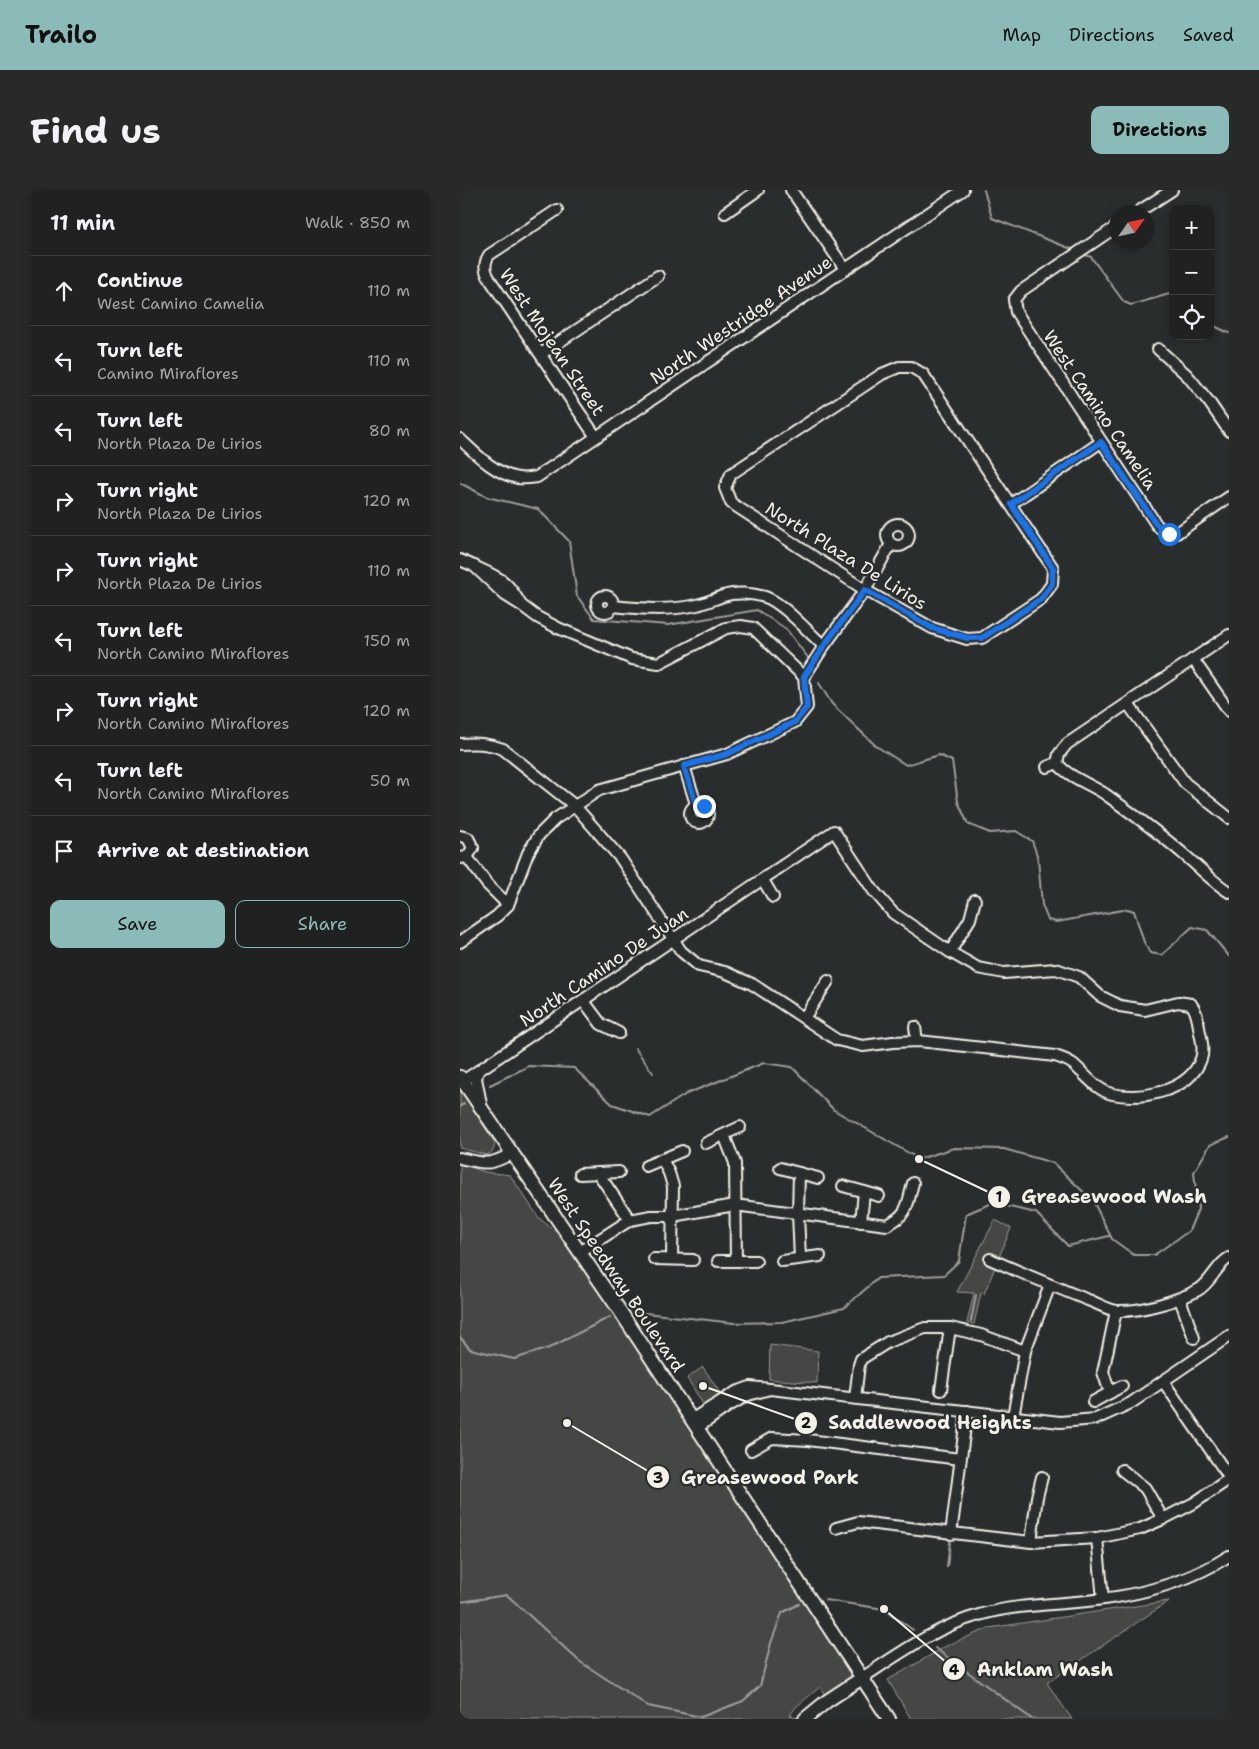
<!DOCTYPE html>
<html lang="en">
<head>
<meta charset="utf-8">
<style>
  :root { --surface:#202222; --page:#282a2a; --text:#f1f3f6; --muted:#a2a4a5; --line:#3d3f40; --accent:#8bbbb9 }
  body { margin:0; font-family:"Shantell Sans",sans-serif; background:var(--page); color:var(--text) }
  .controls { position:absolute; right:15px; top:15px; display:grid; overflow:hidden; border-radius:10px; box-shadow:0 2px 8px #0003 }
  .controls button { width:45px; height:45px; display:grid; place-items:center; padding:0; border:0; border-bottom:1px solid var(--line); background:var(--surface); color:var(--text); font:25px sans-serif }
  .compass { position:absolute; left:649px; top:15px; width:45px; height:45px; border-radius:50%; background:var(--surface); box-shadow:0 2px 8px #0003; rotate:56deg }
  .stop { position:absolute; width:15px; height:15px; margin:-11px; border:4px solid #1a73e8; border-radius:50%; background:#fff }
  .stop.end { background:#1a73e8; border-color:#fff; box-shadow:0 1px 5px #0008 }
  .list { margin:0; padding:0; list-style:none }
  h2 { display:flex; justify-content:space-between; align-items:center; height:65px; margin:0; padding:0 20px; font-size:21px }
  h2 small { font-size:16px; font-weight:400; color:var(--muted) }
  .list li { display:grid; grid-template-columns:32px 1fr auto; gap:15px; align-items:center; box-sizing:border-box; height:70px; padding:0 20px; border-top:1px solid var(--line) }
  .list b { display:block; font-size:19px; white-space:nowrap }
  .list p { margin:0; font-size:16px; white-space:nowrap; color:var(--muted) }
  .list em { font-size:16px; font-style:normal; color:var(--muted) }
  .actions { display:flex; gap:10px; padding:15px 20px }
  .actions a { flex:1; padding:11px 0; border:1px solid var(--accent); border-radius:10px; text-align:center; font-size:18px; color:var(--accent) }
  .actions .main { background:var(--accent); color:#111 }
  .icon { flex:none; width:28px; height:28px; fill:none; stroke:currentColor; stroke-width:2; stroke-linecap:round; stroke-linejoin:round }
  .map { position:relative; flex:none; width:769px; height:1529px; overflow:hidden; border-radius:10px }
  header { display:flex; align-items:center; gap:30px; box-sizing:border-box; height:70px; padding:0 25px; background:var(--accent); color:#111 }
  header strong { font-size:24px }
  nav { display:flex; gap:28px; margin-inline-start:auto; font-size:18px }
  .intro { display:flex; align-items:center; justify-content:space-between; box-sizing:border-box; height:120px; padding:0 30px }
  h1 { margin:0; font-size:35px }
  .button { padding:12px 22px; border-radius:10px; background:var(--accent); color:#111; font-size:18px; font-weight:700 }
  main { display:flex; gap:30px; padding:0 30px }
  aside { flex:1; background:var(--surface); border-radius:10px; box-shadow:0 2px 8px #0003 }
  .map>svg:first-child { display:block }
  .green { fill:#444645; stroke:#9c9c96 }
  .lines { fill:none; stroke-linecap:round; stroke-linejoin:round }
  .stream { stroke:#9f9f9a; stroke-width:2 }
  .minor-casing { stroke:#f4f1e8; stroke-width:14 }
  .major-casing { stroke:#f4f1e8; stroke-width:16 }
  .minor { stroke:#2a2d2e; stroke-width:10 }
  .major { stroke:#2a2d2e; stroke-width:12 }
  .route { stroke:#1a73e8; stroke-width:6 }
  .labels { text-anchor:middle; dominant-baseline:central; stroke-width:4.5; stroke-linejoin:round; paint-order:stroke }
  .street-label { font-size:18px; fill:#f4f1e8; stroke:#2a2d2e }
  .leader { fill:none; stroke:#f4f1e8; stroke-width:2 }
  .callout-dot { fill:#f4f1e8; stroke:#2a2d2e; stroke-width:2 }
  .mark-label { font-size:15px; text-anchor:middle; font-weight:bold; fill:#111 }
  .callout-label { font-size:19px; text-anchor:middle; font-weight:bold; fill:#f4f1e8; stroke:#2a2d2e; stroke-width:4.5; stroke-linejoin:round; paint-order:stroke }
</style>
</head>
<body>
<header>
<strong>Trailo</strong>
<nav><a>Map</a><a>Directions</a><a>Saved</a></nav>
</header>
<div class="intro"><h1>Find us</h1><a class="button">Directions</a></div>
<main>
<aside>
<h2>11 min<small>Walk · 850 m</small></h2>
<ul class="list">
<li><svg class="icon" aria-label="ahead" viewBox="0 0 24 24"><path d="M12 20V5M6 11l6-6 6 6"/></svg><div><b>Continue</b><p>West Camino Camelia</p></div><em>110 m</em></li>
<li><svg class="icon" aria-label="left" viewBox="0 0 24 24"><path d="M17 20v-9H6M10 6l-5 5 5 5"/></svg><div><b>Turn left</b><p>Camino Miraflores</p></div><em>110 m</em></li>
<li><svg class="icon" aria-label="left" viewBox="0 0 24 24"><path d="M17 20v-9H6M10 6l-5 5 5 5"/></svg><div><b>Turn left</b><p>North Plaza De Lirios</p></div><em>80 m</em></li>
<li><svg class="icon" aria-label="right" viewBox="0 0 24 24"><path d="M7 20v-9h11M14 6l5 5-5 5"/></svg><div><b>Turn right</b><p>North Plaza De Lirios</p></div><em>120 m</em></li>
<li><svg class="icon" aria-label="right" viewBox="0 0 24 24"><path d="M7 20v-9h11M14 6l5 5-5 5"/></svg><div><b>Turn right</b><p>North Plaza De Lirios</p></div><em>110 m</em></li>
<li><svg class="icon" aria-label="left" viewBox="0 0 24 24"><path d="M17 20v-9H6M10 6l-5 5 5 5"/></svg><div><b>Turn left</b><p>North Camino Miraflores</p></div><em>150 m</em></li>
<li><svg class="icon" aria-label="right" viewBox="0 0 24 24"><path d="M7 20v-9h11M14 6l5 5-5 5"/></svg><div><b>Turn right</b><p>North Camino Miraflores</p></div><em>120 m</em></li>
<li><svg class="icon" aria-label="left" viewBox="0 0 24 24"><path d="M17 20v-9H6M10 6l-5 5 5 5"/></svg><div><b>Turn left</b><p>North Camino Miraflores</p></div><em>50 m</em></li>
<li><svg class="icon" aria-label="arrive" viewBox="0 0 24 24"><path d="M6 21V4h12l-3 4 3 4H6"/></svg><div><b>Arrive at destination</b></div></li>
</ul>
<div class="actions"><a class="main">Save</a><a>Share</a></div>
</aside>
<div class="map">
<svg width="769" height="1529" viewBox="0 0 769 1529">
  <rect width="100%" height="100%" fill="#2a2d2e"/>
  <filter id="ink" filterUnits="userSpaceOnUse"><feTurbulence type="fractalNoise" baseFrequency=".02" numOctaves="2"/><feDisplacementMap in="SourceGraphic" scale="10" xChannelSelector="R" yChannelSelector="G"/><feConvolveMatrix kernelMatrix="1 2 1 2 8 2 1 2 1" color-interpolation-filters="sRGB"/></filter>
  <g filter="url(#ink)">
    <g class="green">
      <path d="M0 899 35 953C34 960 33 963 26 965L0 958Z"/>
      <polygon points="0,973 24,982 50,985 79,1028 120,1062 398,1490 369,1511 360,1497 336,1517 330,1525 340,1529 0,1529"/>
      <polygon points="535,1030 551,1038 524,1104 521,1103 514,1134 507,1133 514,1103 497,1102"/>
      <polygon points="310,1155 358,1161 357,1193 309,1189"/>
      <polygon points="243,1177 260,1203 243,1214 227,1188"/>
      <polygon points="709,1411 587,1493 612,1529 451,1529 428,1490 488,1455 529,1438"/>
    </g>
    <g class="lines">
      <g class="stream">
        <polyline points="524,0 532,28 614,60"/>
        <polyline points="623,64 631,67 664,112 671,115 713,103"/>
        <polyline points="750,132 752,135 769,143"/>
        <polyline points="0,293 27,307 78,319 109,351 117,406 134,429 208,435 297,420 326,439 349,469"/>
        <polyline points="359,493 372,514 416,556 446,575 479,565 492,571 498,612 508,634 530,643 556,641 572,651 578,668 582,715 588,730 597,732 668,719 674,721 684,752 690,763 702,765 732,737 747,740 769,766"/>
        <polyline points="175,858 193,883"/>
        <polyline points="30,895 69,876 114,878 152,914 190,927 226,904 304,873 332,877 374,920 459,969 494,958 544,959 593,973 633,1011 652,1049 674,1065 694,1065 729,1041 738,1019 734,982 750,955 769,947"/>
        <polyline points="0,916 4,914"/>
        <polyline points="176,1122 274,1133 322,1132 384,1118 418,1088 484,1085 499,1071 506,1024 532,1013 576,1023 608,1056 649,1046"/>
        <polyline points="511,1131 516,1105"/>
        <polyline points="0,1147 10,1159 54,1169 89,1158 150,1127"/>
        <polyline points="487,1377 490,1352"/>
        <polyline points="365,1410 424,1419 453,1440"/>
        <polyline points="0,1412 47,1405 119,1471 188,1516 241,1527 283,1511 300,1496 311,1453 322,1423 339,1414"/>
        <polyline points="475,1458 572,1529"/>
      </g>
      <g class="minor-casing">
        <g id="minor">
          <polyline points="331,0 385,79"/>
          <path d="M97 20 29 65C22 76 26 84 33 94L136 247"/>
          <polyline points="678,22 712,0"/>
          <polyline points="265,23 298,0"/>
          <path d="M656 37 561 101 554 110 556 122 696 334C702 341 707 345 717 343L769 307"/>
          <polyline points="698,159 727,185 749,212 769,241"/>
          <polyline points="81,164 198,86"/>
          <polygon points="439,177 451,177 463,184 593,378 592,394 581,409 522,448 507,449 472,438 405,400 271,313 265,298 271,284 422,184"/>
          <path d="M0 249C16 264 35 284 58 288 64 289 71 288 77 287L503 0"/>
          <polyline points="551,314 641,252"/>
          <circle cx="438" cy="345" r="11"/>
          <polyline points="0,370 14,376"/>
          <circle cx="145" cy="414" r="8"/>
          <path d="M61 415C46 388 40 389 14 376L45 405 61 415 77 427 98 438 172 469 199 473 266 438 281 436 293 438 344 487"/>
          <path d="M153 416C181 419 209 421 237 415 246 413 254 409 263 406 275 402 292 403 305 407 322 412 349 443 364 456"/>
          <polyline points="733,469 769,521"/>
          <polyline points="668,514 725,593 769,628"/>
          <path d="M0 554C16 553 28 553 43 559L115 616 161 669 221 761 239 776 265 782 292 794 377 850 403 856 433 852 459 851 595 866C601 868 608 870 613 874 625 884 636 900 652 904 682 910 729 902 741 869 744 861 742 851 740 843 738 833 738 822 731 814"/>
          <polyline points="597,573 599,564 607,554 769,445"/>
          <path d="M597 573C608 587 630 594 645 604 673 624 702 645 728 668 742 680 753 692 769 702"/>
          <polyline points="224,576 236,614"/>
          <polyline points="587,577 597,573"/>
          <circle cx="239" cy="624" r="9"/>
          <polyline points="0,646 8,648 13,658 7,667 0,668"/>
          <polyline points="7,667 27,694 48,715"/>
          <polyline points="303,690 313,707"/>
          <polyline points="0,752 37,726 48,715 68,663 79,645 95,629 115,616 139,600 267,564 335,532 347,517 344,487 364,456 405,400 431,354"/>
          <polyline points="490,762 510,729 515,710"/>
          <polyline points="123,810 141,834 159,843"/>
          <polyline points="344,828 368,791"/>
          <polyline points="455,837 457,851"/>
          <polyline points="18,881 16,888 21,914"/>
          <polyline points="3,891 374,641 413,700 433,723 490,762 518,778 544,783 596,779 619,787 640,806 660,816 685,820 718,812 731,814"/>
          <polyline points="264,945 275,973 276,1071"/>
          <polyline points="246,953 280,937"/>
          <path d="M0 968C26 974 29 976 53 963"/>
          <polyline points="202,969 209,983 213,996 212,1069"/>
          <polyline points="186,976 222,961"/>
          <polyline points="320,978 358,988"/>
          <polyline points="138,983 170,1030"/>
          <polyline points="339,983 338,1024 340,1068"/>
          <polyline points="120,984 159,982"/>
          <polyline points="383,996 419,1006"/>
          <polyline points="401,1032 404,1002"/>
          <path d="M120 1062 170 1030 191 1026H212L275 1015 427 1035C449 1024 447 1015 453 993"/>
          <polyline points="194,1069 233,1070"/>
          <path d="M530 1069C562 1083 595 1097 628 1110 637 1113 648 1120 657 1121 679 1122 718 1111 738 1100 751 1093 757 1074 769 1068"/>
          <polyline points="258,1071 296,1071"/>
          <polyline points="322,1071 360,1066"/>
          <polyline points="720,1109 734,1148"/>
          <polyline points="703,1191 769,1287"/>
          <polyline points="310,1199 600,1232 636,1229 671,1213 769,1146"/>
          <polyline points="481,1200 490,1138"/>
          <polyline points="650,1203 643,1182 656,1121"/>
          <polyline points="395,1208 399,1175 401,1169 428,1152 465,1138 490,1138 521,1145 565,1161"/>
          <polyline points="633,1212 662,1196"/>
          <polyline points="553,1227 565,1161 590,1095"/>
          <polyline points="231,1230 276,1202 290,1197 310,1199 288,1205 267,1217 237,1238"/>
          <polyline points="291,1260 312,1248 348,1250 500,1269"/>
          <polyline points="662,1280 685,1298 703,1329"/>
          <polyline points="376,1338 398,1332 571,1352 637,1348 680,1339 703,1329 734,1313 769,1289"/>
          <polyline points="491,1344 507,1221"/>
          <polyline points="637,1348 643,1409"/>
          <polyline points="571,1352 577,1307 582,1287"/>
          <path d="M402 1488C439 1464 476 1437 519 1425 560 1413 602 1415 644 1409 687 1403 732 1390 769 1366"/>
        </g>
      </g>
      <g class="major-casing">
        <g id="major">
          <polyline points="0,887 158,1118 429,1529"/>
          <polyline points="345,1529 367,1511 402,1488"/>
        </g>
      </g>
      <use href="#minor" class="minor"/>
      <use href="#major" class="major"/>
    </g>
  </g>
  <g class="lines" filter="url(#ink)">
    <polyline class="route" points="244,616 236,614 224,576 267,564 335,532 347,517 344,487 364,456 405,400 472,438 507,448 522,448 581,409 592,394 593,378 551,314 641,252 696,334 704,342 709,344"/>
  </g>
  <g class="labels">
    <g class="street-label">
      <text transform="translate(281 130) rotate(-34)">North Westridge Avenue</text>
      <text transform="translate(92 152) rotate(56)">West Mojean Street</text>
      <text transform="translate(640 220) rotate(56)">West Camino Camelia</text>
      <text transform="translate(386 366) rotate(32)">North Plaza De Lirios</text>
      <text transform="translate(144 777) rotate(-34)">North Camino De Juan</text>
      <text transform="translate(156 1085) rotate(56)">West Speedway Boulevard</text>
    </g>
  </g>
  <path class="leader" d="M459 969L539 1007M243 1196L346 1233M107 1233L198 1287M424 1419L494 1479"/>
  <g class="callout-dot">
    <circle cx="459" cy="969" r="5"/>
    <circle cx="243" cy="1196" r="5"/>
    <circle cx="107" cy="1233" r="5"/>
    <circle cx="424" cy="1419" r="5"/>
    <circle cx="539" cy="1007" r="12"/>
    <circle cx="346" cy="1233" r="12"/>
    <circle cx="198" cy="1287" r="12"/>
    <circle cx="494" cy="1479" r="12"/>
  </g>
  <g class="mark-label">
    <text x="539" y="1012">1</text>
    <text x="346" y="1238">2</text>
    <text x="198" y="1293">3</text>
    <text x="494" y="1485">4</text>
  </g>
  <g class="callout-label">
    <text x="654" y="1013">Greasewood Wash</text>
    <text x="470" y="1239">Saddlewood Heights</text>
    <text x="310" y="1294">Greasewood Park</text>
    <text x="585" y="1486">Anklam Wash</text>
  </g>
</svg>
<div class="controls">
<button>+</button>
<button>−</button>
<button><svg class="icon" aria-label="locate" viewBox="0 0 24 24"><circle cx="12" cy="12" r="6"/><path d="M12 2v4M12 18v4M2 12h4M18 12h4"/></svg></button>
</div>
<svg class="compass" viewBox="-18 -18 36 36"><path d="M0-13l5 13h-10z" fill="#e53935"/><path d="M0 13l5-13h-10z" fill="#a2a4a5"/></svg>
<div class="stop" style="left:709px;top:344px"></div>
<div class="stop end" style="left:244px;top:616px"></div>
</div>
</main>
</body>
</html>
